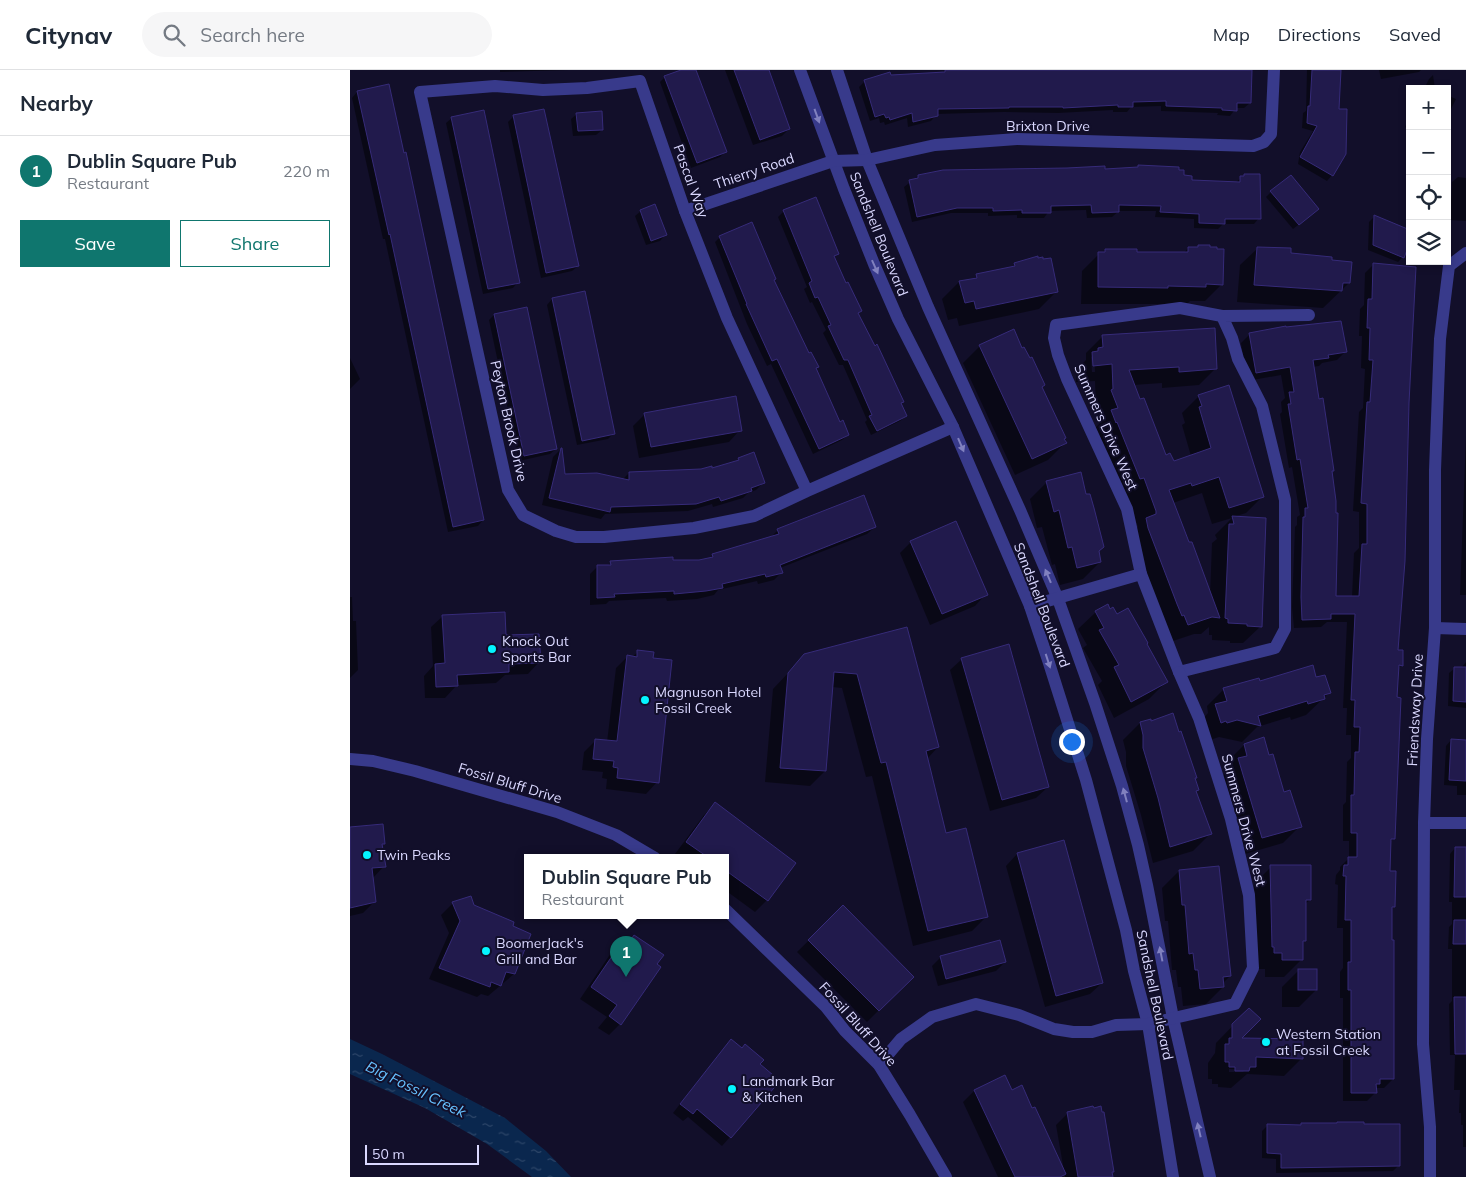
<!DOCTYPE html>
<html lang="en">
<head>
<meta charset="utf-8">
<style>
  :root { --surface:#fff; --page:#f6f6f7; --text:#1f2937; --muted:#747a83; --line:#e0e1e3; --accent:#0f766e }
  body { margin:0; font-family:Mulish,sans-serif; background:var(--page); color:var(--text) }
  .controls { position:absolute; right:15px; top:15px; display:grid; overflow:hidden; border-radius:0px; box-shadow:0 2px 8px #0003 }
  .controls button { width:45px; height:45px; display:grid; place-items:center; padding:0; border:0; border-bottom:1px solid var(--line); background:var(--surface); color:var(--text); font:25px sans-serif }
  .scale { position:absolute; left:15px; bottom:12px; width:114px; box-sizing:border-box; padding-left:5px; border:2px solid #dad8ff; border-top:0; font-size:14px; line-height:18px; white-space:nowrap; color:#dad8ff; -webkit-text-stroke:4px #120f2a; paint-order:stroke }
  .you { position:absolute; left:721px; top:671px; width:18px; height:18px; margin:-12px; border:4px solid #fff; border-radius:50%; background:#1a73e8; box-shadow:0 0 0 8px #1a73e833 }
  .badge { display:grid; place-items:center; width:32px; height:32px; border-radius:50%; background:var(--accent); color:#fff; font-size:16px; font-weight:700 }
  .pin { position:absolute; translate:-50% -41px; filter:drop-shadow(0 1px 2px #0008) }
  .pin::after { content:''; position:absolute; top:26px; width:18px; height:15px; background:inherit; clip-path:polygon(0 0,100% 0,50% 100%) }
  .popup { position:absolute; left:174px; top:784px; width:205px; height:65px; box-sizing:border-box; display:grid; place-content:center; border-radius:0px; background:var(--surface); filter:drop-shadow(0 1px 4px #0005); font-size:16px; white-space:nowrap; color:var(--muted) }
  .popup b { font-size:19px; color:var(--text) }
  .popup::after { content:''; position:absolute; left:50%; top:100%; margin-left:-10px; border:10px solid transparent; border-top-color:var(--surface) }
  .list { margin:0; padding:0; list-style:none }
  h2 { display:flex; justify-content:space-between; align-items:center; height:65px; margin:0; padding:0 20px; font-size:21px }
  h2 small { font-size:16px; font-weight:400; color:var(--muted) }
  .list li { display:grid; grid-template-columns:32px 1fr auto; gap:15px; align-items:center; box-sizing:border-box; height:70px; padding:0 20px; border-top:1px solid var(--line) }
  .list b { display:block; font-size:19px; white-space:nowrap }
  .list p { margin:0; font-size:16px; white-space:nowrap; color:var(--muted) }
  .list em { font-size:16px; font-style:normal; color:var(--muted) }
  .actions { display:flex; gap:10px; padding:15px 20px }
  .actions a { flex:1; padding:11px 0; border:1px solid var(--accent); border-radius:0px; text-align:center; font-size:18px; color:var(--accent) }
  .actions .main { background:var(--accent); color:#fff }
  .icon { flex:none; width:28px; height:28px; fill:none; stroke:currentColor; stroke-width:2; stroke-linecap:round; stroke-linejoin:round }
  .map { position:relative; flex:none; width:1116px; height:1107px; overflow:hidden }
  header { display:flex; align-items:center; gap:30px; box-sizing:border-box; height:70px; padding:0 25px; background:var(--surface); border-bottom:1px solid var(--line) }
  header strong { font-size:24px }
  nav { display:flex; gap:28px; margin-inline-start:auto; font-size:18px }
  .search { width:350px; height:45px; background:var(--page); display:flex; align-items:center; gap:12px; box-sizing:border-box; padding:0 18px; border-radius:28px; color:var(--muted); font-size:19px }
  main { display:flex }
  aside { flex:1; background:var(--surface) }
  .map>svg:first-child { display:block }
  .water { fill:url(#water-ripples) }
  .shadow { fill:#0007; fill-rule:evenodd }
  .building { fill:#211a4c; stroke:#362b79 }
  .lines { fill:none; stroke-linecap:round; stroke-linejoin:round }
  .minor { stroke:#383a8b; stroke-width:12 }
  .oneway { fill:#8181bf }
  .poi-dot { fill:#04f5ff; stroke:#120f2a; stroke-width:2 }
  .labels { text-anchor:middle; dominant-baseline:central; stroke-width:4; stroke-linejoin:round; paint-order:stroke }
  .street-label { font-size:14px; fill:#dad8ff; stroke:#120f2a }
  .poi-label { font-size:14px; fill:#dad8ff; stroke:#120f2a; text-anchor:start }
  .water-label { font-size:15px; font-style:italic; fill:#66c1ff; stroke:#120f2a }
</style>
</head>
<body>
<header>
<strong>Citynav</strong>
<div class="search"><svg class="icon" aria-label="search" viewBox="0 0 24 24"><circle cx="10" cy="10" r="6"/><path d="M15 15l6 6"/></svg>Search here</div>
<nav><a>Map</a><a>Directions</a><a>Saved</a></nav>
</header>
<main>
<aside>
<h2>Nearby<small></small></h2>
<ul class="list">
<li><span class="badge">1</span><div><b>Dublin Square Pub</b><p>Restaurant</p></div><em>220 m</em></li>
</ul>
<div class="actions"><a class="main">Save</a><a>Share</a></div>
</aside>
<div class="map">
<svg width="1116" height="1107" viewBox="0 0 1116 1107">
  <defs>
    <pattern id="water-ripples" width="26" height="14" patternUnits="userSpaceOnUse" patternTransform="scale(1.25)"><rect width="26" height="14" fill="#0a274e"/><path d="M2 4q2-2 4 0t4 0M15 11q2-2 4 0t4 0" fill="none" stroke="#2d4669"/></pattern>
  </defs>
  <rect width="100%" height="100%" fill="#120f2a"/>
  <polygon class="water" points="0,969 32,984 155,1048 196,1081 221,1107 182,1107 137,1074 75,1038 0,1004"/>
  <g class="shadow">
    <polygon points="150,0 219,0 150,2"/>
    <polygon points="334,0 345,0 375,82 370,87 341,98 310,12 315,7"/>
    <polygon points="375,0 417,0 439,59 432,66 403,75"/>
    <polygon points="595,0 888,0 900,33 894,38 886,38 880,46 867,45 868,43 811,41 811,36 781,37 777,42 763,42 763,40 708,43 654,42 587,44 581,51 558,57 557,48 535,55 534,52 530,53 529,48 520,51 509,17 514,12 539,4 540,6 591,4"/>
    <polygon points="957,0 990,0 982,105 977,111 948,94 950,82 963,61 952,58 953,43 956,41"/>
    <polygon points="1029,0 1071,0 1069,2 1031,9"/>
    <polygon points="1083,5 1085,19 1074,19 1079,9"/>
    <polygon points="38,16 133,450 128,456 98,462 35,169 33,169 2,28 7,22"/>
    <polygon points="1097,25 1106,29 1097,47"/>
    <polygon points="227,44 252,60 246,65 223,66 221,49"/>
    <polygon points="163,47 228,196 222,201 191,208 158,52"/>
    <polygon points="1060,47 1060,60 1055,57"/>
    <polygon points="102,48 168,212 163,218 133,224 96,53"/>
    <polygon points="754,100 832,106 840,111 885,113 891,108 909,148 904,154 873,154 868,159 844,158 844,149 805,147 806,141 769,141 762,147 737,148 736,140 699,141 694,148 667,148 667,145 638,146 638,143 601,143 562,152 554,117 568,106"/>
    <polygon points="1108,107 1116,108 1116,151 1100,150 1102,112"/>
    <polygon points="921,122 962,144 943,159 916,127"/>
    <polygon points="1060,127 1060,144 1056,131"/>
    <polygon points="465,128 488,183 483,188 495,215 511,240 507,244 553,332 550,335 556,346 550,351 521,365 515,352 517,350 493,295 489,295 473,263 476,260 462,232 460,233 454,219 457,217 428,147 434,141"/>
    <polygon points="291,141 315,165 310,171 296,175 285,146"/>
    <polygon points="1025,146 1053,187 1048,192 1018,180 1019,152"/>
    <polygon points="370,167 423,210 458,285 468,297 465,299 489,353 498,365 492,370 463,384 421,294 417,296 397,254 365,172"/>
    <polygon points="838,178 872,214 855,231 840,231 837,234 731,234 732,201 749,184 752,184 755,180 786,184 834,183"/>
    <polygon points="908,178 981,191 999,213 973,238 887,232 890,195"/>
    <polygon points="665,194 706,222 689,239 609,256 607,248 598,250 592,229 609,212 622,210 627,206 660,199"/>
    <polygon points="1023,195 1046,581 1052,595 1047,599 1044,768 1039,773 1039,802 1044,837 1040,840 1043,1009 1034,1018 1025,1018 1025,1023 1017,1031 993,1031 993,928 990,928 990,902 993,898 993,858 987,858 988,815 985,814 986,805 990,800 990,797 999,788 999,771 993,771 993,735 996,732 997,692 1001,688 1001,665 996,665 997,638 993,638 997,552 977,552 971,557 944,558 942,537 945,457 947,455 947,447 950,445 942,397 939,398 930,344 932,342 931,332 935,328 931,305 897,311 891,273 900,264 995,282 987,290 972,293 969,296 962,297 983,400 981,403 985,527 1002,527 1004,483 1009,478 1009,442 1003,441 1009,342 1013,338 1015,299 1011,298 1012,266 1009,266 1010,239 1014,235 1015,203"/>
    <polygon points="202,229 264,363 258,369 227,375 197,235"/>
    <polygon points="144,245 206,379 200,384 169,391 139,250"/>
    <path d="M753 266 866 298 849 315 812 318V313L783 315 815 387 823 393 841 386 832 355 835 353 832 343 849 326 913 426 896 443 883 447 911 556 893 573H880V571L862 570V565H859V557L851 564H844L820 572 779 466 788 457 776 424 744 359 750 353 745 338 746 337 745 311 726 312V300L736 290V283ZM744 285 745 302H742L741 287ZM852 423 862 454 882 448 865 465 867 469 862 473 860 526 823 433Z"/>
    <polygon points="630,276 672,279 691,317 715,373 698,390 665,405 613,293"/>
    <polygon points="0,288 10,309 0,319"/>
    <polygon points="295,344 390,360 379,372 289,388 283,356"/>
    <polygon points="1116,366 1116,525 1110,525"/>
    <polygon points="211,379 214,405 272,410 279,403 361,400 385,393 389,389 414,412 406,420 398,423 393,428 363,437 362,434 338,441 255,444 251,449 192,435 203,387"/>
    <polygon points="697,412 748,482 750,492 733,509 710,515 705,494 702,495 692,457 687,458 680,429"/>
    <polygon points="525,457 517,464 430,498 432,502 424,510 408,514 407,511 368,520 364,525 347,529 317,531 316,528 259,531 256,534 240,535 240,504 247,497 257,496 261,493 349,491 358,489 363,485 420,468 428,460"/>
    <polygon points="561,472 636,524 625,536 580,555 550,483"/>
    <polygon points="0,527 2,527 3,551 6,551 8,600 0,608"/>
    <polygon points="757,536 760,541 795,574 816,612 799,629 764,648 748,615 752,611 733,578 737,575 728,559 746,542"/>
    <polygon points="93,546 155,567 189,592 178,604 155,605 146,613 107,615 95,628 75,628 74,606 83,596 81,557"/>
    <polygon points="556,559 588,677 577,689 595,765 637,846 622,861 563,876 522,706 516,707 492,618 482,617 475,701 460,716 415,712 423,619 440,601 455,585"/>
    <polygon points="288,582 307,712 296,724 256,719 257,709 252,708 253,702 232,700 234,682 246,670 257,672 266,598 277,587 282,587"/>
    <polygon points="612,589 698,717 686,728 640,741 600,600"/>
    <polygon points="1116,592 1116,638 1098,636 1099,603 1105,598 1112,597"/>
    <polygon points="965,608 979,623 956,645 941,650 940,647 907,657 892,672 869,667 860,670 849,653 858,643 857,636 874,619 909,612"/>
    <polygon points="800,652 846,708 844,709 848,720 845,722 860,764 843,781 803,793 791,745 776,696 776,682 773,670 790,653"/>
    <polygon points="1101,670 1116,671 1116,725 1107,725 1107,716 1094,715 1096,676"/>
    <polygon points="894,675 918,686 933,723 950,756 933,773 895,784 872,707 879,699 877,692"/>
    <polygon points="365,734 444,793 417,830 405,842 375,820 375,788 332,788 325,784 354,745"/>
    <polygon points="0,757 34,773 31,775 34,796 23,808 25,831 13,843 0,846"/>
    <polygon points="1105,778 1116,778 1116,1077 1113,1077 1113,1055 1111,1055 1111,1043 1109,1043 1110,1020 1104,1020 1105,985 1100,985 1099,934 1102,931 1102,879 1098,879 1099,857 1102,854 1102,832 1099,832 1100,784"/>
    <polygon points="667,784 752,913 740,924 695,937 656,796"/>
    <polygon points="921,797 960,830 955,834 955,870 951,874 951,890 934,907 915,907 915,899 907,899 905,894 904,814"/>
    <polygon points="829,801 880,906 873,913 873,917 856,934 833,936 831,917 828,917 826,900 822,900 818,851 815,851 812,818"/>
    <polygon points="103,833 123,836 164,904 138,926 131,924 127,927 79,909 99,863 91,845"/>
    <polygon points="493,837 562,907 517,952 447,882"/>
    <polygon points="284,866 270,954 259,965 248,958 257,947 230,929 261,883 273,872 276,874"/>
    <polygon points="591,887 655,892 646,901 588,916 582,896"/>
    <polygon points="949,900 966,920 949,937 932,937 932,917"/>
    <path d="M899 939 889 970 951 989 934 1006 897 1004 881 1018 868 1017V1014H862V1009H858V993L865 983 866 973ZM879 999 895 1000 893 1002H879Z"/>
    <polygon points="373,979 409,995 380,1067 372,1076 338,1047 333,1051 323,1043"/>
    <polygon points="654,1007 661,1022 714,1101 706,1055 718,1043 763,1101 761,1103 762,1107 715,1107 715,1104 711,1107 648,1107 613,1032 624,1021"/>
    <polygon points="917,1056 1013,1056 1049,1095 1043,1101 926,1103 926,1089 912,1088 912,1061"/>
  </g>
  <g class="building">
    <polygon points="331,0 346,0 377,82 347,93 314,6"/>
    <polygon points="384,0 419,0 440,59 410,70"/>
    <polygon points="595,0 902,0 901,33 887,33 887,41 872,40 872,38 816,36 816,31 783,32 783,37 768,37 768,35 713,38 713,37 659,37 659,38 588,39 588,46 563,52 562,43 540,50 539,47 536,48 534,44 525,47 514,10 540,2 541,5 595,2"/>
    <polygon points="962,0 991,0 989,39 997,39 996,84 983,106 950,87 967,56 957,53 958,36 960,36"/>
    <polygon points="39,14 54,83 56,82 134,450 103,457 40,164 39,165 7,21"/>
    <polygon points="194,39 229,196 196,203 163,45"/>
    <polygon points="134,40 170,213 138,219 101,47"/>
    <polygon points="252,41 253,60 228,61 226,43"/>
    <polygon points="788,95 829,97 829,100 834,100 834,105 842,106 842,110 890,112 890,106 894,106 894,104 910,104 911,149 875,149 875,154 849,153 849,144 810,142 811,136 769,135 769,142 742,143 741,135 701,136 701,143 672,143 672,140 643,141 643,138 607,138 567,147 559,110 568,108 568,105 593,100 717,98 755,96 755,99 788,97"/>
    <polygon points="941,105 969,139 949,155 920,121"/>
    <polygon points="466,127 489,184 484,186 496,213 498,212 512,241 508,243 525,276 527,274 554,332 551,333 557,346 527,361 519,346 522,345 498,290 494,290 478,256 481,255 468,227 465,228 459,213 462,211 433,140"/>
    <polygon points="305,134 317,165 301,171 290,140"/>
    <polygon points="1024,145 1060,160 1060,172 1054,188 1023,175"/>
    <polygon points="402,152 426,209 424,210 459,283 461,282 469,297 466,298 490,352 493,350 499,365 469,379 427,289 422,291 396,234 397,234 369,166"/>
    <polygon points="848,175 860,175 860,177 867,177 867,179 874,179 873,215 856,214 856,217 818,216 818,218 748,217 748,182 755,182 755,179 787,179 787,182 838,182 838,177 848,177"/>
    <polygon points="907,177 941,178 941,183 982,187 982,190 1002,192 1000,213 993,213 992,221 904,215"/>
    <polygon points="688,186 688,188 693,187 693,189 701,188 708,222 626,239 624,231 615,233 609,211 627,208 626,204 665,196 664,193"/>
    <polygon points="1023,193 1066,197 1059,333 1055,491 1048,580 1053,580 1053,596 1049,595 1047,627 1051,628 1045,769 1041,769 1040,801 1046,801 1045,837 1042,837 1042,870 1044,870 1044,1009 1030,1009 1030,1014 1026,1014 1027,1023 1001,1023 1001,920 998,920 998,892 1001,892 1001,850 995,850 996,806 993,806 994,795 998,795 998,787 1007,787 1007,763 1001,763 1001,725 1004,725 1005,682 1009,682 1010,657 1004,657 1005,630 1001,630 1005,544 981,544 981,549 952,550 951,527 953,447 955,447 955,438 958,438 950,389 947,390 938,334 941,334 939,322 944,322 940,297 906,303 899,263 936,256 936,257 991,251 997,282 978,285 979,288 963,290 969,329 973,328 984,401 982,401 986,431 986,443 988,443 986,526 1009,526 1012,474 1017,474 1017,434 1011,433 1017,332 1020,332 1023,290 1019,290 1020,258 1017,258 1018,229 1022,229"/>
    <polygon points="235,221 265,364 232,371 202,228"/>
    <polygon points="177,237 207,379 174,386 144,244"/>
    <polygon points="865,258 867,299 829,302 829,297 779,300 790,329 794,328 816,385 820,383 824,391 861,378 849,337 852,336 848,325 879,315 914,427 879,438 869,407 842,416 841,413 819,420 839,472 842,472 870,548 862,547 838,555 834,545 832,546 827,534 798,458 796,448 806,444 806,441 794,408 790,409 767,352 766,353 761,340 768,338 761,320 763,319 762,294 743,296 742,282 748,281 748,278 753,277 752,265"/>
    <polygon points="664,259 672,278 674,277 680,288 682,287 695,315 692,317 716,368 714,369 717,373 682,389 629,275"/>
    <polygon points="386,326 392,361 301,377 294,343"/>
    <polygon points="211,378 212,378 215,404 247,403 279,410 279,402 351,399 362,396 362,398 389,390 388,388 404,382 415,413 401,418 402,421 371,431 369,427 346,434 261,437 260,442 199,428"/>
    <polygon points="731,402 736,424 740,424 744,438 754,477 749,481 751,492 727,498 722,477 718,478 709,440 704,442 696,411"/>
    <polygon points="514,425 526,457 430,495 433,503 416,507 415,504 372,514 373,518 356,521 324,524 324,521 264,524 265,527 247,528 247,495 261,495 260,491 323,487 323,490 349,490 363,487 362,484 429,464 427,459"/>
    <polygon points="882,446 916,448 912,557 897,556 897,554 878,553 878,549 875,548 879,454 884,454"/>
    <polygon points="606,451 638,525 592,544 560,471"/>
    <polygon points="758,534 760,539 763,537 767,544 778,538 798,573 797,574 818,612 781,632 764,597 769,595 749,560 754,558 745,541"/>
    <polygon points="155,542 156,565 189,564 191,593 159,594 159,602 107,605 108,616 86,617 85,594 95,593 92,545"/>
    <polygon points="557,557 589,677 576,681 596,763 616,758 638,847 578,861 536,692 531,693 507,604 484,602 476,701 430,698 438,603 454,584"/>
    <polygon points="659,574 699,717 652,730 611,588"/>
    <polygon points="287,580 304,582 303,588 322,590 309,713 267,708 268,698 263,697 264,691 243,689 245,669 267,671 277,585 287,587"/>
    <polygon points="963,595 966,607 975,605 981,623 974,625 975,629 958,634 957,631 908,646 911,656 887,650 877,653 876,651 871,653 865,634 877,631 873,618 909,608 910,611"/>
    <polygon points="1104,597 1116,597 1116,632 1103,631"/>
    <polygon points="823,643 829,662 831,661 847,708 845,708 849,720 846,721 862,764 820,777 808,728 793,678 793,665 790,652 801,649 801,651"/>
    <polygon points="914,667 919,685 923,684 934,722 940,720 952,757 912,768 888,688 897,686 894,674"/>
    <polygon points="1101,669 1116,670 1116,711 1099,710"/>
    <polygon points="365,732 446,793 418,831 375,800 375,788 359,788 336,772"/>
    <polygon points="33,754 35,774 32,774 36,797 22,798 26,832 0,838 0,757"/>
    <polygon points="714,770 753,913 706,926 667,783"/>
    <polygon points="1105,777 1116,777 1116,827 1104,827"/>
    <polygon points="920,795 961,795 961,830 956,830 956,871 953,871 953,890 932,890 932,883 924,883 924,877 922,877"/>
    <polygon points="869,796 881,906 873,907 874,917 850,919 848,900 845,900 843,883 839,884 835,835 832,835 829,800"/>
    <polygon points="121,826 124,835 164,852 163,856 181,864 165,904 156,902 151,916 141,912 140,917 89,898 110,851 102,832"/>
    <polygon points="493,835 564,907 529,941 458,870"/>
    <polygon points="1104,850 1116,850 1116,874 1103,874"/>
    <polygon points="284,865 314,885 307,894 311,897 271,955 259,946 267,935 241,917 273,870 278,874"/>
    <polygon points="650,870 656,892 596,909 590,886"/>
    <rect x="948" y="899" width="19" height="21"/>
    <polygon points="1104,927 1116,927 1116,984 1105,984"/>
    <polygon points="899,938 911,949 892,968 953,969 953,989 906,987 906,997 900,997 899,1001 885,1001 885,997 879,997 879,992 875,992 875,974 879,974 879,968 882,968 882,954"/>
    <polygon points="381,969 392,978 395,974 414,990 410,994 430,1011 381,1068 347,1039 343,1044 330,1034"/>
    <polygon points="655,1005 662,1020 672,1015 682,1038 685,1037 716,1104 710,1107 665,1107 624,1020"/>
    <polygon points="743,1036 744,1038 751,1036 752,1042 754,1042 764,1102 762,1102 763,1107 728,1107 717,1042"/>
    <polygon points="987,1052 1014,1052 1014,1054 1050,1054 1050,1096 931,1098 931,1084 917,1083 917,1054 951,1055 951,1053 987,1053"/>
  </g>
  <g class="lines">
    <g class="minor">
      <polyline points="450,0 494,119 524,194 548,249 603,357 680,536 699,593 736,710 776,860 784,901 798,954 823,1107"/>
      <polyline points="487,0 517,90 578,237 670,440 708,529 745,633 772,716 788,775 797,815 823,948 860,1107"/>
      <polyline points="335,141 483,91 517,90 585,75 667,69 903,76 914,72 921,64 924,0"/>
      <polyline points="872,246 882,268 888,289 912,336 935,430 935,559 925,578 829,602 791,504 777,439 717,309 708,285 704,268 706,255 830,238 872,246 959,245"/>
      <polyline points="457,421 377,248 335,141 290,11 237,18 193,20 145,16 70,22 158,420 173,445 206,461 226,467 254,467 344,458 404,446 457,421 603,357"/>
      <polyline points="680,536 791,504"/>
      <polyline points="1085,558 1116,559"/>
      <polyline points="0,689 23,691 65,701 207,742 266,765 305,788"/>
      <polyline points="1074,753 1116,753"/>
      <polyline points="375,839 476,937 495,961 529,995 560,1045 596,1107"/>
      <polyline points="529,995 551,969 582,947 626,934 669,945 704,959 723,962 742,962 766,955 798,954 885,934 903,898 899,825 881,749 849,648 829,602"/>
      <polyline points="1080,1107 1080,1057 1073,974 1074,753 1077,669 1085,558 1085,400 1090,269 1099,196 1116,183"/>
    </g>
  </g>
  <defs><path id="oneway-solid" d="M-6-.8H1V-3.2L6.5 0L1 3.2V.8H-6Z" transform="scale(1.25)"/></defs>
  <g class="oneway">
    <use href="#oneway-solid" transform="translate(467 46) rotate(70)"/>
    <use href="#oneway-solid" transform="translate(525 197) rotate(66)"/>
    <use href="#oneway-solid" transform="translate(611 375) rotate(67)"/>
    <use href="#oneway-solid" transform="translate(698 506) rotate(-113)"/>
    <use href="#oneway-solid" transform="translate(698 591) rotate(72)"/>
    <use href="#oneway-solid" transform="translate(775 725) rotate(-105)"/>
    <use href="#oneway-solid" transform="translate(811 884) rotate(-101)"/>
    <use href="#oneway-solid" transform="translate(849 1060) rotate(-103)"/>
  </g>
  <g class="poi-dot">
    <circle cx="142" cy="579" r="5"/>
    <circle cx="295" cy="630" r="5"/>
    <circle cx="17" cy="785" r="5"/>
    <circle cx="136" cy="881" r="5"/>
    <circle cx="916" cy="972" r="5"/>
    <circle cx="382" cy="1019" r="5"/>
  </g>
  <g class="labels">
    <g class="street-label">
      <text x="698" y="56">Brixton Drive</text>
      <text transform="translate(404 101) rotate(-19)">Thierry Road</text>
      <text transform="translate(341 111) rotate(70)">Pascal Way</text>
      <text transform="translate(529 164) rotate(68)">Sandshell Boulevard</text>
      <text transform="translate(159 351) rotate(77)">Peyton Brook Drive</text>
      <text transform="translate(756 357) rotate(66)">Summers Drive West</text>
      <text transform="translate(692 535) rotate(69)">Sandshell Boulevard</text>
      <text transform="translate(1065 640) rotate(-87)">Friendsway Drive</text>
      <text transform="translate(160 713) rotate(17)">Fossil Bluff Drive</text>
      <text transform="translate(894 750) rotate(75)">Summers Drive West</text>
      <text transform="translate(805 925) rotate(78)">Sandshell Boulevard</text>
      <text transform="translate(508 954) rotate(48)">Fossil Bluff Drive</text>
    </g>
    <g class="poi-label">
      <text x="152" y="571">Knock Out<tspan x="152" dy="16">Sports Bar</tspan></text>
      <text x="305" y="622">Magnuson Hotel<tspan x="305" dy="16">Fossil Creek</tspan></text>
      <text x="27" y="785">Twin Peaks</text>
      <text x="146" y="873">BoomerJack's<tspan x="146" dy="16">Grill and Bar</tspan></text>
      <text x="926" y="964">Western Station<tspan x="926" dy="16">at Fossil Creek</tspan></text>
      <text x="392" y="1011">Landmark Bar<tspan x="392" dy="16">&amp; Kitchen</tspan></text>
    </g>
    <g class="water-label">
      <text transform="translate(66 1019) rotate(26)">Big Fossil Creek</text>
    </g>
  </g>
</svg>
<div class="controls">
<button>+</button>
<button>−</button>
<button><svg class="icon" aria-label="locate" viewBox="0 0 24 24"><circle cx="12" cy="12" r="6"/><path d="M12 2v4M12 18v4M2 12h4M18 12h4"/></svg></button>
<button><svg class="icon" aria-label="layers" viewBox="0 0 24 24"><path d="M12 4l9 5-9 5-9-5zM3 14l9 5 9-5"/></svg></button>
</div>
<div class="scale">50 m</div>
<div class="you"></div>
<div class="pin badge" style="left:276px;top:907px">1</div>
<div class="popup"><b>Dublin Square Pub</b>Restaurant</div>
</div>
</main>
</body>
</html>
